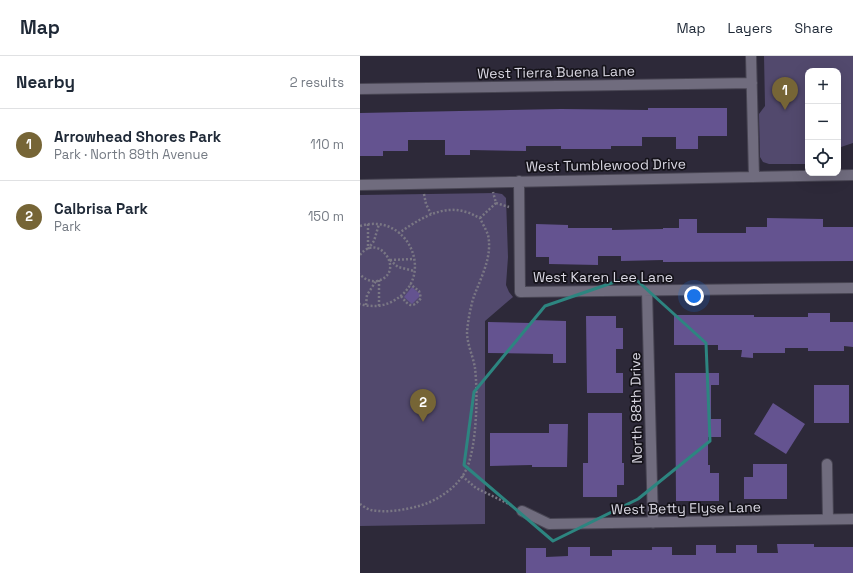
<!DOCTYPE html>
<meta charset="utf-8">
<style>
:root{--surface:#fff;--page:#f6f6f7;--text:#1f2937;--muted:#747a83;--line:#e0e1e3;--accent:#766536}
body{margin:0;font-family:"Space Grotesk",sans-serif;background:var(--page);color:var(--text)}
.controls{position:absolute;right:12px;top:12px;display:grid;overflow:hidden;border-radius:8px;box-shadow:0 4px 16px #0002}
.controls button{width:36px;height:36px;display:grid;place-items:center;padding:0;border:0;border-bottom:1px solid var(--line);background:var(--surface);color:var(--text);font:20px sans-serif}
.you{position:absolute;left:334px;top:240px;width:14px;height:14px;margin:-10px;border:3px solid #fff;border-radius:50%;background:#1a73e8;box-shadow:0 0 0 6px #1a73e833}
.badge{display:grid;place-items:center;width:26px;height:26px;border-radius:50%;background:var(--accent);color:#fff;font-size:13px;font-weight:700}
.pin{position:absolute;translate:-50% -33px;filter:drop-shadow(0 1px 2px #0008)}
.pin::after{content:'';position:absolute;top:21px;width:14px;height:12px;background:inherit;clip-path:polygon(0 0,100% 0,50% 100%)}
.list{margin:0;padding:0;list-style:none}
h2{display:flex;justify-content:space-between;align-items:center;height:52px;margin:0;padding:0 16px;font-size:17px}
h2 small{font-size:13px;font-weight:400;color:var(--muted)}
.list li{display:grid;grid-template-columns:26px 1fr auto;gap:12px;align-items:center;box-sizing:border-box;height:72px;padding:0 16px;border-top:1px solid var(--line)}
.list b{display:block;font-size:15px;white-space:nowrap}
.list p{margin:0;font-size:13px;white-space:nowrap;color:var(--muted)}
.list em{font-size:13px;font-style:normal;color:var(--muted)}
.icon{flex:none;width:22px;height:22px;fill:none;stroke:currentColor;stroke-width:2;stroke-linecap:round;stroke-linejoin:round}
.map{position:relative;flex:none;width:493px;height:517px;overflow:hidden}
header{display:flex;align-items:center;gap:24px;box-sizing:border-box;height:56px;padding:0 20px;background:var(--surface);border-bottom:1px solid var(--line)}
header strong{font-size:19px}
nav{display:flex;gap:22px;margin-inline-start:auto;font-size:14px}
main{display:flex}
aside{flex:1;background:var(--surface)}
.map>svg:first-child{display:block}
.green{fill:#52496d}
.building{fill:#645390}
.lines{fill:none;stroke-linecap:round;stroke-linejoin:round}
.street-casing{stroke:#484553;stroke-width:12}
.path{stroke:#7a7784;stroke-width:2.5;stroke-dasharray:2 2;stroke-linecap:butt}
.street{stroke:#706c7e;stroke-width:10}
.marked{fill:none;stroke:#2d8580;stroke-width:3;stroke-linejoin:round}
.labels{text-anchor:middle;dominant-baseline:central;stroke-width:3.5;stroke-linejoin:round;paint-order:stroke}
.street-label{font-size:14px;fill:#dad8e3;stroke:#15131a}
</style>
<header>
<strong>Map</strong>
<nav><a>Map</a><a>Layers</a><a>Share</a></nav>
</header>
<main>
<aside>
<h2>Nearby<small>2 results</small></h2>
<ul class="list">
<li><span class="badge">1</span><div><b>Arrowhead Shores Park</b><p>Park · North 89th Avenue</p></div><em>110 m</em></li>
<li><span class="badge">2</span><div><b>Calbrisa Park</b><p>Park</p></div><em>150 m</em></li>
</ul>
</aside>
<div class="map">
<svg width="493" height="517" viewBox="0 0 493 517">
<rect width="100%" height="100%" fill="#2d2939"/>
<path class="green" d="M404,0h89v87l-12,4v17h-3v-93h-30v93h-39l-6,-2 -3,-5 -1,-43 6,-8z
M136,137l6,1 4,4 2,59 -2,28 3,7 4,5 -28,24v203l-125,2v-331z"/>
<path class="building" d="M288,52h79v28h-29v13h-22v-12h-34v9h-31v3h-50v-3h-35v5l-56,-1v5h-25v-15h-37v11h-25v5h-23v-43l201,-4 87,1z
M407,162l56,1v8h30v34l-190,1v-2l-42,1v-5h-23v9l-49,-1v-7h-13v-33l32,1v3h44v2l51,-1v-1h16v-9h18v14h49v-6h21z
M52,231l9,8 -9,9 -8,-7z
M448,257h22v9h23v25l-9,-1v5h-36v-3h-23v5h-32v5l-12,-1 1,-7h-24v-5h-44v-30h80v2h54z
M226,260h30v12h7v21h-7v24h7v20h-36z
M171,264l35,1v42h-13v-9l-65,-1v-31l43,1z
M315,317h44v12h-8v34h10v18h-13v28h2v8h9v28h-43z
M454,329h35v38h-35z
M413,347l32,21 -19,30 -32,-20z
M228,357h34v50h2v22h-7v12h-34v-34h5z
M189,368h19l-1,43h-35v-2l-42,1v-33h59z
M393,408h34v35h-43v-22h9z
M417,488h37v3h39v26h-327v-25h20v9l22,-1v-9h22v9h22v-6h40v-3h20v8h24v-10h20v8h20v-8h21v8h21z"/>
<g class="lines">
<g class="street-casing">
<path id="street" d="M391,0l3,121
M0,33l392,-6
M159,125l1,111 333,-4
M0,129l493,-10
M287,235l6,232
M467,408l1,55
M162,455l27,13 304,-5"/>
</g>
<path class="path" d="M64,138l2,10 5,10
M136,147l13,4
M120,162l16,-15 -3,-11
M8,168v25
M0,170c49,-15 77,52 33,75 -10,6 -22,6 -33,3
M8,193l6,-8 5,-17
M0,199c19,-25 47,19 17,26 -7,1 -13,-2 -17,-7
M30,204l8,7 16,4
M30,204l24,-1
M41,240c7,9 11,14 20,2l-2,-7 -9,-7
M6,249l1,-10 9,-14
M19,250v-26
M102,420l14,12 37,18
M0,448c3,2 7,5 11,6 15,3 33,0 48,-4 18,-5 39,-19 47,-36 11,-23 12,-77 9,-102 -2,-12 -8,-24 -8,-36 1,-11 3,-22 6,-33 7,-20 20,-42 15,-64 -2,-6 -6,-12 -8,-17 -5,-2 -9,-5 -14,-6 -24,-8 -48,8 -67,21"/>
<use href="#street" class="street"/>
</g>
<path class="marked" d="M272,220l74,67 4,98 -72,58 -85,42 -89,-76 10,-73 71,-86z"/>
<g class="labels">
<g class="street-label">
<text transform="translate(196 16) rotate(-1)">West Tierra Buena Lane</text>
<text transform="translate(246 109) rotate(-1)">West Tumblewood Drive</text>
<text x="243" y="221">West Karen Lee Lane</text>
<text transform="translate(276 352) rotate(-91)">North 88th Drive</text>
<text transform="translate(326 452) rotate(-1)">West Betty Elyse Lane</text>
</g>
</g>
</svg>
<div class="controls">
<button>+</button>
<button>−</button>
<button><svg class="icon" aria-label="locate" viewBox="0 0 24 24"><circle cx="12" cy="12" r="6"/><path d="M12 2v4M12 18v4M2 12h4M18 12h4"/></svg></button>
</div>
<div class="you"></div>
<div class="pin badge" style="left:425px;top:54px">1</div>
<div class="pin badge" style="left:63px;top:366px">2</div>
</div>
</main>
